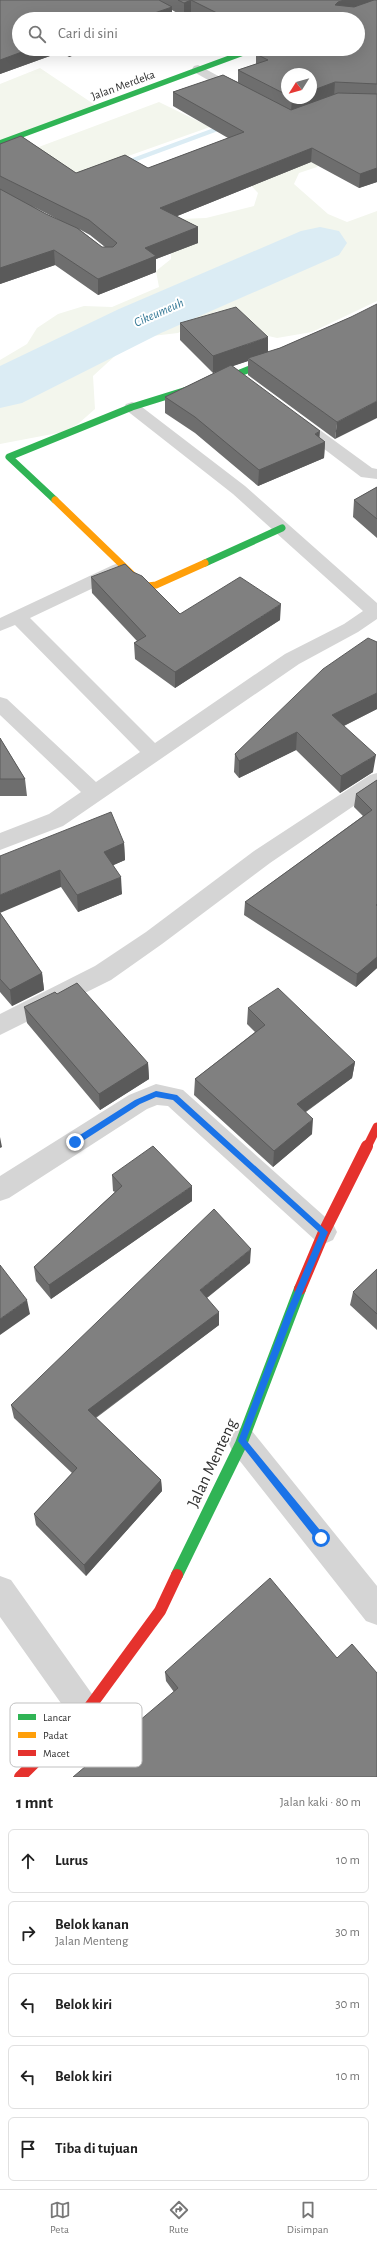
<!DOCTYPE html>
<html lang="id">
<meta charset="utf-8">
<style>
:root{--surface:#fff;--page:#f2f2f2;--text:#222;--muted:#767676;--line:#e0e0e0;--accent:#797979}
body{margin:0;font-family:"Alegreya Sans",sans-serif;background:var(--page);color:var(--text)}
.compass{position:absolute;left:281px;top:68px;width:36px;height:36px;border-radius:50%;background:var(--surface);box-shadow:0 4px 16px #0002;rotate:233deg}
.stop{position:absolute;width:12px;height:12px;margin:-9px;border:3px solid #1a73e8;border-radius:50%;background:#fff}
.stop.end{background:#1a73e8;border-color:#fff;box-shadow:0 1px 4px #0008}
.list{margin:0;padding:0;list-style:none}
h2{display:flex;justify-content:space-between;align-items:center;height:52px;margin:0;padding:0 16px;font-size:17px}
h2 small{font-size:13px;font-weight:400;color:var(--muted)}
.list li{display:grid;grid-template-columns:26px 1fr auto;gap:12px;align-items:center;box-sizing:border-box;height:64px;margin:0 8px 8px;padding:0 8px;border:1px solid var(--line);border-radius:6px}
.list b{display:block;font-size:15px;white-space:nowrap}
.list p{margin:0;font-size:13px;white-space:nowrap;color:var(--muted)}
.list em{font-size:13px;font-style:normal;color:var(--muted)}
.icon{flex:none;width:22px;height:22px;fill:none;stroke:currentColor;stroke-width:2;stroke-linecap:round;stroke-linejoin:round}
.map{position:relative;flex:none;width:377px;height:1777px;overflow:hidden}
.search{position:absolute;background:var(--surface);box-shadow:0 4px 16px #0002;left:12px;right:12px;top:12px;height:44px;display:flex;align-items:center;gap:10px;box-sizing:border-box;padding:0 14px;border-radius:22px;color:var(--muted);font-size:15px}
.sheet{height:412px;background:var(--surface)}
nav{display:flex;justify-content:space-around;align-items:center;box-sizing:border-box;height:56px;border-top:1px solid var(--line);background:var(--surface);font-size:11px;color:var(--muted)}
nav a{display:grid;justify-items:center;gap:2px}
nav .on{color:var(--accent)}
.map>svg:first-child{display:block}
.green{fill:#f3f6ed}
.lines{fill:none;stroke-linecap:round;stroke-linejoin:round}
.stream{fill:#dbecf4;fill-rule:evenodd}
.river{fill:#dbecf4;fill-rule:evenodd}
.street{fill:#d5d5d5;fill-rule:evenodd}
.fast-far2{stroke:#30b455;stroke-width:5.5}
.fast-far1{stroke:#30b455;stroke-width:7}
.fast{stroke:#30b455;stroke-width:12}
.slow{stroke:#ff9f0a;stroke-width:7}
.jam-far1{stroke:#e5322d;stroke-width:9}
.jam{stroke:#e5322d;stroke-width:12}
.wall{fill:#6e6e6e;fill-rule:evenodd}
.shaded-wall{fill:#5a5a5a}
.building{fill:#808080;stroke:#5a5a5a}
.route{fill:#1a73e8}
.labels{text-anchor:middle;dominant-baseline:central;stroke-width:4;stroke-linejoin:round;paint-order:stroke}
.far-street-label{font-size:12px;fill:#313131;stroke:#fff}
.far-water-label{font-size:13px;font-style:italic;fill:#3a7c99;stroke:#fff}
.near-street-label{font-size:17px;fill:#313131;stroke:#fff}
.key{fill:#fff;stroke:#c1c1c1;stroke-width:1}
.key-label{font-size:11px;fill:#313131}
</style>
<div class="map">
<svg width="377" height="1777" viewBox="0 0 377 1777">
<rect width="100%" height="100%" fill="#fff"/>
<path class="green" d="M40,68l58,39 -98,36v-59z
M159,102l51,25 -141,50 -41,-26z
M323,157l-6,10 -18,6 -5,11 34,30 19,8 30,-11v90l-65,31 -35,6 -17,-4 -20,-13 -23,-10 -39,22 -26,3 -24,8 -35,32 2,33 -17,15 -15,8 -63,12v-84l27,-16 10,-16 21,-14 26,-8 28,1 47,-20 -3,-16 15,-12v-52l9,12 26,-1 48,-12 4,-13 -12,-13z"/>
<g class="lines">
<path class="stream" d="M230,122l7,2 -119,44 -7,-2z"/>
<path class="river" d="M320,227l19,4 8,12 -8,12 -178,78 -139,70 -22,5v-42l119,-57 182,-78z"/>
<path class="street" d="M136,0h15l34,19h-15z
M198,65l46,25 2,3 -6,4 -4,-1 -42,-24 -2,-3 2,-3z
M132,402l6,2 107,82 132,117v16l-19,13 -59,32 -236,162 -63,24v-17l49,-19 32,-22 -81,-77v-18l7,2 89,83 44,-30 -125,-127 -15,6v-13l113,-53 6,-2 6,2 3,4 -3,4 -95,45 125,125 130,-89 59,-30 19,-13 -130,-117 -107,-84 -2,-3 2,-3z
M296,415l6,2 70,51 5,1v10l-16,-2 -71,-54 -2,-3 2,-3z
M377,773v17l-107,73 -108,81 -51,36 -111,55v-21l95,-48 51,-34 108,-81 116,-76z
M156,1084l27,6 150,134 4,8 -4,8 -9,4 -9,-4 -147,-134 -11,-1 -10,4 -138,89 -9,3v-25l129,-81z
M242,1427l10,4 125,155v39l-11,-4 -134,-170 -4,-10 4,-10z
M0,1576l11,4 86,121 5,11 -5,11 -11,5 -11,-5 -75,-106z"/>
<path class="fast-far2" d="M0,143l254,-94"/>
<path class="fast-far1" d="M55,500l-46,-43 123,-50 103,-32 40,-16
M205,563l77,-35"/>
<path class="fast" d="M177,1575l64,-131 59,-155"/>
<path class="slow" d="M55,500l86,83 7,3 8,-1 49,-22"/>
<path class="jam-far1" d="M367,1147l10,-20"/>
<path class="jam" d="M300,1289l24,-57 43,-86
M20,1777l66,-65 74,-101 17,-36"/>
</g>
<path class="wall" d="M0,0h377v182l-18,6 -48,-26 -134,54 21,11v16l-42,16v13l-58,23 -43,-30 -55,19v-140l21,-8 55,37 49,-18 23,13 80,-30 -55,-32v-14l50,-17 15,7v-12l18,-6v-10l10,-3 -4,-2h96v-30h-157l-10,-5 -7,3 -12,-7v9h-153v30h72l-22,8 -8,-5 -61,22zM287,74h24v24h-24zM32,206l35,18 -21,-10zM79,229l11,6 15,12h-3z
M351,317l-16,122 -87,-64v-14l-16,5 93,76 -1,16 -66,28 -63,-53 -30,-20v-16l55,-27 -7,3 -33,-33v-17l88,29 12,-4z
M377,487v51l-24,-21 1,-17z
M133,572l47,42 100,6 -105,68 -40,-29 -1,-16 3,-2 -45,-48 -1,-16z
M377,642v67l-33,17 29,46 -33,21 -44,-43 -57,28 -5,-6 1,-18z
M0,738l25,41 2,17h-27z
M377,780v188l-21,19 -112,-72 1,-13 118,-86 -9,-9 2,-13z
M124,843l1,17 -12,5 9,29 -44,18 -17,-25 -61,-31z
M0,913l42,60 2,17 -32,16 -12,-14z
M57,994l91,69 1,16 -49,31 -73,-87 -3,-16z
M248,1008l107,54 -3,16 -46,34 6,22 -39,33 -79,-72 1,-16 60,-47 -8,-8z
M112,1175l80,26 -141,98 -15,-18 -2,-14 81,-75 -2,-1z
M250,1263l-43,35 12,27 -123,93 65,62 1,11 -76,85 -50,-51 -2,-11 38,-41 -58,-55 -3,-13z
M377,1269v61l-27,-25 3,-13z
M337,1658l-163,34 -8,-11 -1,-9z"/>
<path class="shaded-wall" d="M191,0v14l-7,3v-14z
M344,0h33l-39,16 -3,-11 3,-3z
M172,7v12h-35z
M30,49h31v3l-61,22v-14z
M69,49h22l-22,8z
M335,82l-1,15 -43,15 1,-14h19v-7z
M312,148l-1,14 -151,61v-15z
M377,168v14l-18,6 1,-14z
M198,227v16l-42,16v13l-58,23v-16l47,-31z
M54,250l1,15 -55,19v-16z
M268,337v17l-20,4v3l-35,12v-17z
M377,401v17l-42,21 2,-17z
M320,431l-1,13 6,-2 -1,16 -66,28 1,-16 56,-36z
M281,604l-1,16 -105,68v-16z
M377,693v16l-46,23 1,-17z
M297,732l-1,18 -57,28v-17z
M376,755l-3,17 -33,21 1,-17z
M124,843l1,17 -20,9 -1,-17z
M60,870l1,17 -61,26v-18z
M121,877l1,17 -44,18 -1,-17z
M377,957v11l-21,19 1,-13z
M42,973l2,17 -32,16 -2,-16z
M355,1062l-3,16 -57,41 2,-15z
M148,1063l1,16 -49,31 -1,-16z
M313,1119l-1,15 -39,33 1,-16z
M0,1137l2,10 -2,1z
M192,1186v15l-141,98 -2,-14z
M251,1249l-1,14 -50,40v-13z
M27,1300l3,14 -30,21v-16z
M219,1312v13l-130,97 -1,-12z
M161,1480l1,11 -76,85 -2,-11z"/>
<path class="building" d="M0,0h159l13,7 -35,12h-118v30h11l-30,11z
M178,0h166l-6,2 -3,3 19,2 20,-7h3v84l-42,-2 -24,9v-17h-24v21l-49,-25 30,-10 -12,-6 16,-5h86v-30h-129l-38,-19 -7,3z
M223,75l68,35 47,-17 39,1v74l-17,6 -48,-26 -152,60 38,19 -53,21 11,8 -58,23 -44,-29 -54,18v-79l46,25 31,14 25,19h11l4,-4 -28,-23 -89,-44v-32l21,-8 55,37 49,-18 23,13 96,-36 -71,-40z
M377,304v97l-40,21 -89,-64 32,-10 71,-31z
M236,307l32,30 -55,19 -33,-33z
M231,365l89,66 -5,3 10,8 -66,28 -64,-53 -30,-20z
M377,487v32l-23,-19z
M125,564l8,8 9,4 38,38 60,-37 41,27 -106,68 -41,-29 12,-7 -55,-59z
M368,638l9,4v51l-45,22 44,40 -35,21 -44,-44 -58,29 -4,-7 88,-85z
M0,738l25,41h-25z
M377,780v124l-1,1 1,1v51l-20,17 -112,-72 127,-92 -16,-16z
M111,812l13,31 -20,9 17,25 -44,18 -17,-25 -60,25v-39z
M0,913l42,60 -32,17 -10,-11z
M77,983l71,80 -49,31 -75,-87 31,-15 2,2z
M278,988l77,74 -58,42 16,15 -39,32 -79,-72 70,-54 -17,-17z
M153,1146l39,40 -143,99 -15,-18 88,-81 -10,-11z
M214,1209l37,40 -51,41 19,22 -131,98 73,70 -77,85 -50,-51 43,-46 -66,-63z
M0,1265l27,35 -27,19z
M377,1269v45l-24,-22z
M270,1578l67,80 15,-14 25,29v104h-304l105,-89 -13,-16z"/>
<path class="route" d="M156,1091l21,4 151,137 -34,81 -48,127 78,95 1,3 -4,5 -3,-1 -80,-101 48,-128 34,-80 -147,-133 -17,-3 -16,7 -62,40h-6v-4l63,-40z"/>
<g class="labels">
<g class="far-street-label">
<text transform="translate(123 85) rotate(-20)">Jalan Merdeka</text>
</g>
<g class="far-water-label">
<text transform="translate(159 313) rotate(-24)">Cikeumeuh</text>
</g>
<g class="near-street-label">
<text transform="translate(212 1463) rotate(-65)">Jalan Menteng</text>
</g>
</g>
<rect x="10" y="1703" width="132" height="64" rx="6" class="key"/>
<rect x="18" y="1714" width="18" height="6" fill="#30b455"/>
<rect x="18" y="1732" width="18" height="6" fill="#ff9f0a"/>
<rect x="18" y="1750" width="18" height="6" fill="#e5322d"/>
<g class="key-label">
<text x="43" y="1721">Lancar</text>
<text x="43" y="1739">Padat</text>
<text x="43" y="1757">Macet</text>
</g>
</svg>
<svg class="compass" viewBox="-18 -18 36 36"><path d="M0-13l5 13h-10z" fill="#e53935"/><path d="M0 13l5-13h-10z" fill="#767676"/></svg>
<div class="stop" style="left:321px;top:1538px"></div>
<div class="stop end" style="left:75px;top:1142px"></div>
<div class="search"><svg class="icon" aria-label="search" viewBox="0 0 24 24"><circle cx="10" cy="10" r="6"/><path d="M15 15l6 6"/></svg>Cari di sini</div>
</div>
<section class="sheet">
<h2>1 mnt<small>Jalan kaki · 80 m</small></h2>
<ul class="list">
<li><svg class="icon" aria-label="ahead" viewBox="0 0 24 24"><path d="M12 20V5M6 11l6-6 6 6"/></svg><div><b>Lurus</b></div><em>10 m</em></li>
<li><svg class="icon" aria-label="right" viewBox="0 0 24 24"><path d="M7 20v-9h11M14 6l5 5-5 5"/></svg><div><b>Belok kanan</b><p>Jalan Menteng</p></div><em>30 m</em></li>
<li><svg class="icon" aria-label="left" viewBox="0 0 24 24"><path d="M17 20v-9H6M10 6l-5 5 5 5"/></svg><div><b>Belok kiri</b></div><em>30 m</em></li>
<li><svg class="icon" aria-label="left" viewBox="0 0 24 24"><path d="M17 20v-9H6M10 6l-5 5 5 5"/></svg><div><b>Belok kiri</b></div><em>10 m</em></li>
<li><svg class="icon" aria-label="arrive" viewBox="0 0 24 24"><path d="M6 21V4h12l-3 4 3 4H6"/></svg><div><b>Tiba di tujuan</b></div></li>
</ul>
</section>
<nav>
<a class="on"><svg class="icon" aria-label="map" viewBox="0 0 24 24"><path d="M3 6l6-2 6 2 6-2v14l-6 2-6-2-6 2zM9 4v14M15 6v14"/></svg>Peta</a>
<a><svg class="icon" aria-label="directions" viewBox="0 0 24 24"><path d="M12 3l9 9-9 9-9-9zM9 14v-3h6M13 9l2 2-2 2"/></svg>Rute</a>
<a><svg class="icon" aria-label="saved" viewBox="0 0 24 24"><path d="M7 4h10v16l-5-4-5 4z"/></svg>Disimpan</a>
</nav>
